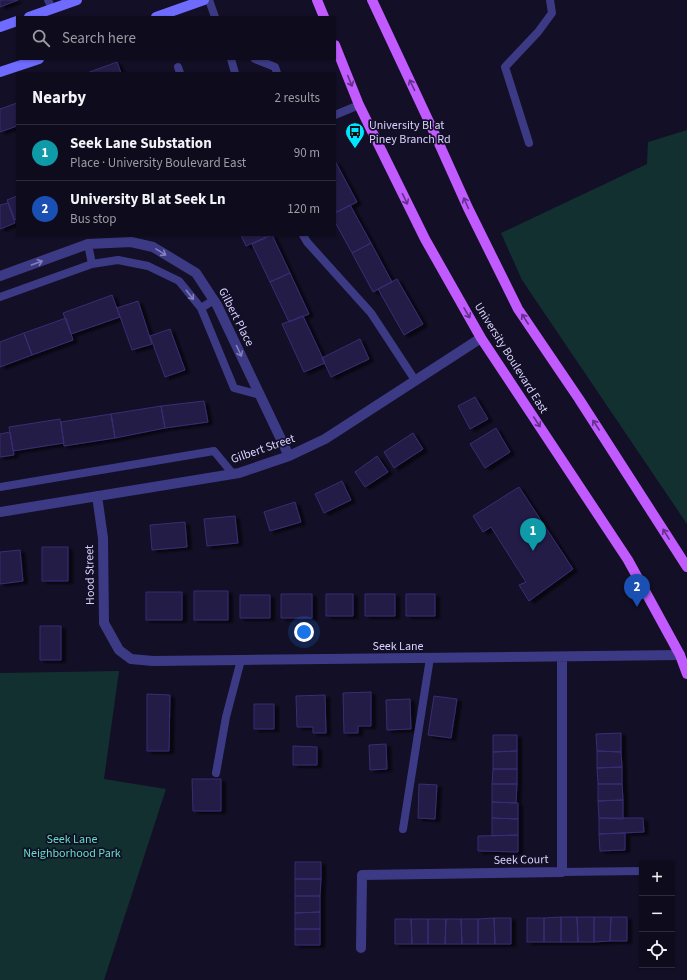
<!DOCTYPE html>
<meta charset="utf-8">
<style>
:root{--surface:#0e0b1c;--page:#171425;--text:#f1f3f6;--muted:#9b9ba3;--line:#2e2b3b;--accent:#00e5ff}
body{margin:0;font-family:"Source Sans 3",sans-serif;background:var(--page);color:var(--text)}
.controls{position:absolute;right:12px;bottom:12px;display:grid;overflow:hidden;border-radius:0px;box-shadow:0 1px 3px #0004}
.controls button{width:36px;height:36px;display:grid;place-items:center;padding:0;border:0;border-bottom:1px solid var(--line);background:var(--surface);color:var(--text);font:20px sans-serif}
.you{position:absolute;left:304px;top:632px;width:14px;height:14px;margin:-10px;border:3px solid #fff;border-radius:50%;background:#1a73e8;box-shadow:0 0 0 6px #1a73e833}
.badge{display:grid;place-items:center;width:26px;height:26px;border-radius:50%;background:var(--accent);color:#fff;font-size:13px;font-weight:700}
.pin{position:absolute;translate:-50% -33px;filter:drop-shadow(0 1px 2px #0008)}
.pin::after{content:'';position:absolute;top:21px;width:14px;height:12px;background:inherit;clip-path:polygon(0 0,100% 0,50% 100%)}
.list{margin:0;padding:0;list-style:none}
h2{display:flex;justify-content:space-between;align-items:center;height:52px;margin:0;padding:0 16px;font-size:17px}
h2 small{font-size:13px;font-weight:400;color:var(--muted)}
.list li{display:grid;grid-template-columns:26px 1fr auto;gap:12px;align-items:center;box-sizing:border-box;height:56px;padding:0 16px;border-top:1px solid var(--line)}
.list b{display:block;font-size:15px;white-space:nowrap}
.list p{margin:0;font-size:13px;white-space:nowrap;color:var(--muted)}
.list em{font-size:13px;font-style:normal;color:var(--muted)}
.icon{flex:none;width:22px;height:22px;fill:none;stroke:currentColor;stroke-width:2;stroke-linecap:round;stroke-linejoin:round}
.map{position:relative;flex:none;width:687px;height:980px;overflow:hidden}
.search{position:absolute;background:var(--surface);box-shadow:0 1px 3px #0004;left:16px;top:16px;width:320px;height:44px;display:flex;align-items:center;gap:10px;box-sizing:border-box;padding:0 14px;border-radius:0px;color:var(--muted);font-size:15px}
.panel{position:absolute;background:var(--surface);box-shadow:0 1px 3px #0004;left:16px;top:72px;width:320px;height:164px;border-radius:0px}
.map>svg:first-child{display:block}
.green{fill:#12302f}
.building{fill:#241b47;stroke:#3b2d73;filter:url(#shadow)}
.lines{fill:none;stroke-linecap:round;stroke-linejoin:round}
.lane{stroke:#3d3a85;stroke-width:8}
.street{stroke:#3d3a85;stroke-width:10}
.secondary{stroke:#6f6bff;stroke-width:10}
.primary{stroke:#c25bff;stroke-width:10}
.oneway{stroke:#623188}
.oneway2{stroke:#837fbc}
.labels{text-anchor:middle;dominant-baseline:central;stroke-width:3.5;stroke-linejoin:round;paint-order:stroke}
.poi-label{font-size:12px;fill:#d9d4ff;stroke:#130f26;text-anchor:start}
.street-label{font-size:12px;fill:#d9d4ff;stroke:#130f26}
.park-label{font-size:12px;fill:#5fe0c0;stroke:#130f26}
</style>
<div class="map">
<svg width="687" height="980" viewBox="0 0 687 980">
<defs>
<filter id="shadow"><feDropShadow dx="4.5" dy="2.5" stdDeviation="1" flood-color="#0009"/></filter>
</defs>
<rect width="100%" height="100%" fill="#130f26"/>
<path class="green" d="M687,130v394l-165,-244 -21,-47 146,-69 1,-22z
M119,671l-15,108 62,10 -62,191h-104v-307z"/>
<path class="building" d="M0,0h18l-18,7z
M117,62l4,11h-34z
M17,103v23l-17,6v-23z
M335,161l22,41 -20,10 -2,-4z
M17,196v23l-2,1 -8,-20z
M8,203l7,20 -15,6v-24z
M350,205l21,38 -19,10 -17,-31v-9z
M241,235h24l1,2 -20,9z
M272,235l18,38 -20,9 -18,-38z
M371,243l21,39 -19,10 -21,-39z
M290,273l19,41 -20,8 -19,-40z
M397,279l26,45 -19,11 -26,-46z
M112,295l8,22 -49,17 -8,-21z
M138,301l14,43 -20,6 -15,-42z
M303,316l22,47 -21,9 -22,-48z
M66,318l7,22 -41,15 -8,-22z
M170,329l15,41 -20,7 -15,-41z
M24,333l8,22 -32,12v-25z
M360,339l9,20 -38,18 -9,-19z
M475,397l13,22 -18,10 -12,-23z
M204,401l4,21 -43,6 -4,-22z
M161,406l4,22 -50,10 -4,-24z
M111,414l4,24 -51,8 -3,-24z
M60,419l4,24 -51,8 -4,-24z
M496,428l14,24 -25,16 -15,-24z
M10,432l4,23 -14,2v-23z
M413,433l10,16 -29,19 -10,-16z
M377,456l11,16 -23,15 -10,-15z
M342,481l9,19 -27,13 -9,-19z
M519,487l54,82 -44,32 -10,-16 7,-3 -35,-55 -8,5 -10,-16z
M295,502l6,20 -31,9 -6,-19z
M235,516l3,27 -31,3 -3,-27z
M185,522l2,25 -35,3 -2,-25z
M42,547h26v34h-26z
M20,550l3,31 -23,3v-32z
M194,591h34v29h-34z
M146,592h36v28h-36z
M281,594h31v24h-31z
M326,594h27v22h-27z
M365,594h30v22h-30z
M406,594h29v22h-29z
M240,595h30v23h-30z
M40,626h21v34h-21z
M371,692v34h-13v7h-14l-1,-40z
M147,694l23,1 -1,56h-22z
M325,695l1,38h-13v-6h-16l-1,-31z
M434,696l23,3 -6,39 -23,-3z
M410,699l1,30 -24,1 -1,-30z
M254,704h20v25h-20z
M621,733v19l-24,-1 -1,-17z
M493,735h24v16l-24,1z
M386,744l1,25 -17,1 -1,-25z
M293,746l24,1v18h-24z
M517,751v18h-24v-17z
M597,751l24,1 1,15 -25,1z
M622,767v17h-24l-1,-16z
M493,769h24v15h-25z
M192,779h29v32h-28z
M419,784l18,1 -2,34 -17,-1z
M492,784h25l-1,19 -24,-1z
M598,784h24l1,16 -25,1z
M623,800v19l-24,-1 -1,-17z
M492,802l26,1v16l-26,-1z
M492,818l26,1v16l-26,1z
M599,818h44l1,14 -45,2z
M625,833v17l-25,1 -1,-17z
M518,835v17l-40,-1v-15z
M295,862h26v17h-26z
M295,879h26l-1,17h-25z
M295,896h25v16l-25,1z
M320,912v17h-25v-16z
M561,917h16l1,25h-17z
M561,917v25h-17v-24z
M577,917h17v25h-16z
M594,917h17l-1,24 -16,1z
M611,917h16v24h-17z
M494,918h17v26h-16z
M494,918l1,26h-17v-25z
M527,918h17v24h-17z
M395,919h16l1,25h-17z
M411,919h17v25h-16z
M428,919h18l-1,25h-17z
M446,919h15l1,25h-17z
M461,919h17v25h-16z
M295,929h25v16h-25z"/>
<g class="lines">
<path class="lane" d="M48,0l4,9
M209,0l6,17
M231,59l4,14
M255,59l20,8 2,6
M178,67l2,6
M335,115l24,-10
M529,143l-24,-76 33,-35 14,-19 -2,-13
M303,235l4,7 64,71 44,67
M88,244l4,20
M0,297l92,-33 26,-4 30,6 31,15 22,27 33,80 26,7
M201,308l13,-8
M0,487l214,-36 19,23
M216,773l10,-56 15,-57
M403,829l27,-171
M562,872l80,-1"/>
<path class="street" d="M0,276l88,-32 43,-2 22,5 43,26 21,32 72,151
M97,496l6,42 1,85 15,27 12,9 22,2 88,-1 439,-5
M0,512l239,-39 50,-17 36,-17 156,-101
M361,948l1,-73 200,-3v-215"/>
<path class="secondary" d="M29,17l48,-17
M156,17l48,-17
M0,27l17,-6
M0,72l39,-13"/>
<path class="primary" d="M317,0l7,17
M372,0l60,128 36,80 50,101 61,90 108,168
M335,45l24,60 66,134 56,99 147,222 52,95 7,19"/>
</g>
<defs><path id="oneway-shaft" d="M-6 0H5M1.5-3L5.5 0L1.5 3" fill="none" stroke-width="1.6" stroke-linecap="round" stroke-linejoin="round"/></defs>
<g class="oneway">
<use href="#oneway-shaft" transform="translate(350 81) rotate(68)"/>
<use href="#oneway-shaft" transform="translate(412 85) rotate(-116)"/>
<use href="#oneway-shaft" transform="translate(405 199) rotate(64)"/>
<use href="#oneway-shaft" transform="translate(466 203) rotate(-114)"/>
<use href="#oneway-shaft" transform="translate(467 313) rotate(60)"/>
<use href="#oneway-shaft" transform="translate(525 319) rotate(-123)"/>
<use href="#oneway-shaft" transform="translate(537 422) rotate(57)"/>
<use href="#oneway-shaft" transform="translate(596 425) rotate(-123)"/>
<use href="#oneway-shaft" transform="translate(666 534) rotate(-122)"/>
</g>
<g class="oneway2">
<use href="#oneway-shaft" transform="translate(161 252) rotate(32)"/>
<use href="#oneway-shaft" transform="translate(37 263) rotate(-20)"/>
<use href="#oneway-shaft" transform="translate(190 295) rotate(52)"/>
<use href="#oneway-shaft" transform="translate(239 351) rotate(65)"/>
</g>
<defs>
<g id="bus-pin" transform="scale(1)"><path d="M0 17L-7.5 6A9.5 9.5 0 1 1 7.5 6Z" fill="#00e5ff" stroke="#130f26"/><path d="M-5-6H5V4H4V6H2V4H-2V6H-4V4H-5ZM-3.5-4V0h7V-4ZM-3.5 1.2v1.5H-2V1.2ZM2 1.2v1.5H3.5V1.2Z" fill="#111"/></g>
</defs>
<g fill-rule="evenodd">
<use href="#bus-pin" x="355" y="132"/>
</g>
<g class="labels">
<g class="poi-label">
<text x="369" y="125">University Bl at<tspan x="369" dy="14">Piney Branch Rd</tspan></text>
</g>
<g class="street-label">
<text transform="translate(236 317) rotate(63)">Gilbert Place</text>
<text transform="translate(511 358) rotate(58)">University Boulevard East</text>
<text transform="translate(263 449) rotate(-19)">Gilbert Street</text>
<text transform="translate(90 575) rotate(-91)">Hood Street</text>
<text x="398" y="646">Seek Lane</text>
<text transform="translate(521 860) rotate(-1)">Seek Court</text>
</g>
<g class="park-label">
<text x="72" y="839">Seek Lane<tspan x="72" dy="14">Neighborhood Park</tspan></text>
</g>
</g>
</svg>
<div class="controls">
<button>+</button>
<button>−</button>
<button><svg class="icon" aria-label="locate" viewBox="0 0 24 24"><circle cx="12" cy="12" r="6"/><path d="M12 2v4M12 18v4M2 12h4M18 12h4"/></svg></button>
</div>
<div class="you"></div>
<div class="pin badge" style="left:533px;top:551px;background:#0f9aa8">1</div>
<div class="pin badge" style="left:637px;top:607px;background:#1a4fb4">2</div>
<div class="search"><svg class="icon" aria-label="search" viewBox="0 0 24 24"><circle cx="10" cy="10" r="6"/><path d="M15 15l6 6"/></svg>Search here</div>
<section class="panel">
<h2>Nearby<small>2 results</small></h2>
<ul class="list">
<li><span class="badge" style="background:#0f9aa8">1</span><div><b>Seek Lane Substation</b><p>Place · University Boulevard East</p></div><em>90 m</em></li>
<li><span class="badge" style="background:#1a4fb4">2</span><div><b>University Bl at Seek Ln</b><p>Bus stop</p></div><em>120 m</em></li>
</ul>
</section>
</div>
